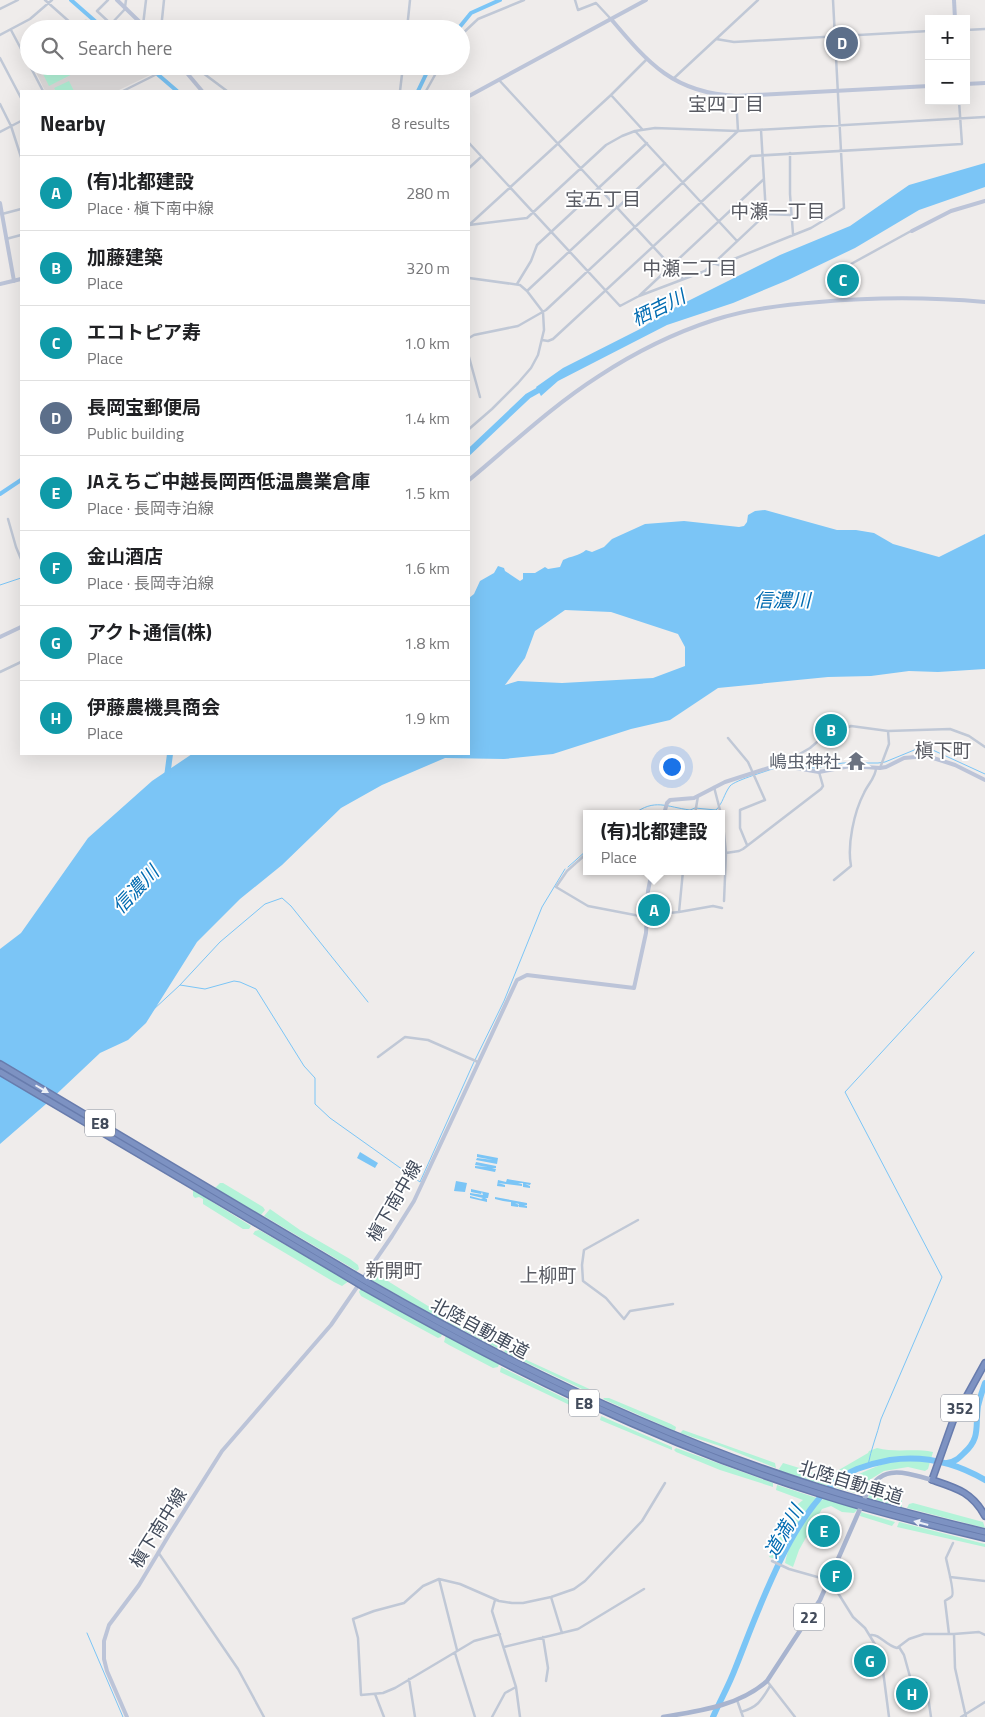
<!DOCTYPE html>
<meta charset="utf-8">
<style>
:root{--surface:#fff;--page:#f6f6f6;--text:#202124;--muted:#757577;--line:#e0e0e0;--accent:#b45309}
body{margin:0;font-family:"Titillium Web","Noto Sans JP",sans-serif;background:var(--page);color:var(--text)}
.controls{position:absolute;right:15px;top:15px;display:grid;overflow:hidden;border-radius:0px;box-shadow:0 5px 20px #0002}
.controls button{width:45px;height:45px;display:grid;place-items:center;padding:0;border:0;border-bottom:1px solid var(--line);background:var(--surface);color:var(--text);font:25px sans-serif}
.you{position:absolute;left:671px;top:766px;width:18px;height:18px;margin:-12px;border:4px solid #fff;border-radius:50%;background:#1a73e8;box-shadow:0 0 0 8px #1a73e833}
.badge{display:grid;place-items:center;width:32px;height:32px;border-radius:50%;background:var(--accent);color:#fff;font-size:16px;font-weight:700}
.pin{position:absolute;translate:-50% -50%;border:2px solid #fff;box-shadow:0 1px 5px #0006}
.popup{position:absolute;left:583px;top:810px;width:142px;height:65px;box-sizing:border-box;display:grid;place-content:center;border-radius:0px;background:var(--surface);filter:drop-shadow(0 1px 4px #0005);font-size:16px;white-space:nowrap;color:var(--muted)}
.popup b{font-size:19px;color:var(--text)}
.popup::after{content:'';position:absolute;left:50%;top:100%;margin-left:-10px;border:10px solid transparent;border-top-color:var(--surface)}
.list{margin:0;padding:0;list-style:none}
h2{display:flex;justify-content:space-between;align-items:center;height:65px;margin:0;padding:0 20px;font-size:21px}
h2 small{font-size:16px;font-weight:400;color:var(--muted)}
.list li{display:grid;grid-template-columns:32px 1fr auto;gap:15px;align-items:center;box-sizing:border-box;height:75px;padding:0 20px;border-top:1px solid var(--line)}
.list b{display:block;font-size:19px;white-space:nowrap}
.list p{margin:0;font-size:16px;white-space:nowrap;color:var(--muted)}
.list em{font-size:16px;font-style:normal;color:var(--muted)}
.icon{flex:none;width:28px;height:28px;fill:none;stroke:currentColor;stroke-width:2;stroke-linecap:round;stroke-linejoin:round}
.map{position:relative;flex:none;width:985px;height:1717px;overflow:hidden}
.search{position:absolute;background:var(--surface);box-shadow:0 5px 20px #0002;left:20px;top:20px;width:450px;height:55px;display:flex;align-items:center;gap:12px;box-sizing:border-box;padding:0 18px;border-radius:28px;color:var(--muted);font-size:19px}
.panel{position:absolute;background:var(--surface);box-shadow:0 5px 20px #0002;left:20px;top:90px;width:450px;height:665px;border-radius:0px}
.map>svg:first-child{display:block}
.education{fill:#e0dddd}
.green{fill:#b3f3d8}
.water{fill:#7bc5f6;fill-rule:evenodd}
.lines{fill:none;stroke-linecap:round;stroke-linejoin:round}
.stream{stroke:#7bc5f6;stroke-width:1}
.canal{stroke:#7bc5f6;stroke-width:4}
.river{stroke:#7bc5f6;stroke-width:6}
.highway-casing{stroke:#687cad;stroke-width:8}
.street{stroke:#c0c8d6;stroke-width:2.5}
.secondary{stroke:#bcc4d8;stroke-width:4}
.primary{stroke:#a8b4cf;stroke-width:4.5}
.highway{stroke:#7d92c2;stroke-width:5}
.highway-bridge-casing{stroke:#687cad;stroke-width:8;stroke-linecap:butt}
.highway-bridge{stroke:#7d92c2;stroke-width:5}
.oneway{fill:#eceff6}
.labels{text-anchor:middle;dominant-baseline:central;stroke-width:4;stroke-linejoin:round;paint-order:stroke}
.shield{fill:#fff;stroke:#7b818c;stroke-width:1}
.shield-label{font-size:16px;font-weight:bold;fill:#424b5b}
.worship-label{font-size:18px;fill:#5b616d;stroke:#fff;text-anchor:end}
.street-label{font-size:18px;fill:#424b5b;stroke:#fff}
.neighbourhood-label{font-size:19px;fill:#585a62;stroke:#fff}
.water-label{font-size:19px;font-style:italic;fill:#006bb1;stroke:#fff}
</style>
<div class="map">
<svg width="985" height="1717" viewBox="0 0 985 1717">
<rect width="100%" height="100%" fill="#efeceb"/>
<path class="education" d="M86,19l12,10h-31z
M33,66h108l9,9 -33,16h-72z"/>
<path class="green" d="M39,66h49l-39,20z
M69,81l5,10h-18l-2,-3z
M220,1183h3l40,24 2,3 -4,5 -46,-27z
M193,1190l58,36 -2,3h-6l-40,-25v-5l-4,-2 -4,1 -2,-2z
M270,1209l30,21 50,29 8,6 1,4 -2,2 -93,-55z
M259,1230l90,51 -7,5 -8,-4 -81,-48 2,-3z
M372,1274l6,1 63,39 2,2v5l-75,-43z
M361,1288l81,46 -1,3 -3,1 -77,-42 -2,-4z
M449,1318l52,27v5l-54,-28z
M446,1335l53,29 -1,3 -5,1 -44,-23 -5,-3z
M505,1350l91,42 3,3v2l-95,-45z
M501,1367l96,47 -2,3 -95,-45z
M604,1398h5l62,26 5,3 -1,4 -72,-32z
M601,1416l71,31v3l-72,-30z
M683,1430l92,33 1,5 -53,-21 -43,-14z
M676,1448l97,35v4l-53,-17 -44,-18 -2,-2z
M877,1448c19,5 37,0 56,4l-2,7c-37,-5 -75,3 -103,27l-48,-15 -1,-2 4,-6 33,10 9,5 43,-25 1,-2z
M902,1459l28,3 -2,7 -3,2 -17,-4 -24,4 -18,11 1,5 -4,8 -29,-8c22,-12 43,-23 68,-28z
M777,1485l40,13 -17,22 -21,40 -10,-3 24,-49 10,-8 -27,-10z
M872,1492l30,8v7l-34,-9 2,-5z
M826,1497l33,11 -5,5 -12,-1 -11,-6 -9,3 -23,41 -6,17 -8,-4c5,-25 20,-51 41,-66z
M913,1503l70,19 2,6 -78,-20 2,-4z
M861,1512l3,1 31,9 -3,4 -32,-10z
M899,1522l86,22v3l-88,-20z"/>
<path class="water" d="M985,163v24l-66,23 -64,38 -67,32 -55,23 -66,22 -109,56 -17,15 -5,-9 27,-19 79,-40 20,-14 118,-59 70,-29 59,-41z
M765,510l72,20h19l18,3 19,11 46,13 46,-23v135l-47,3 -29,-1 -38,5 -43,1 -110,11 -48,32 -39,9 -78,25 -49,5 -59,-1 -63,27 -41,23 -59,57 -42,34 -43,43 -51,81 -18,17 -28,13 -54,51 -46,40v-195l21,-16 67,-95 64,-57 40,-27h277v-156l5,-4 6,-13 14,-8 4,-7 6,2 1,3 15,10 3,-2v-6h12l10,-6 3,2 12,-2 3,-7c8,-4 16,-4 23,-10l6,2 12,-5 8,-8 33,-15 39,-3 55,6 5,-1 3,-4 1,-7 7,-4zM565,610l46,2 67,22 7,13v19l-32,12 -91,5 -44,-2 -13,4 20,-27 10,-27z
M360,1152l18,11 -3,5 -18,-10z
M477,1154l21,4 -1,6 -21,-4 1,-2 16,2 -16,-3z
M476,1162l20,4v2h-4l4,1 -1,3 -20,-4v-2l13,1 -13,-2z
M507,1179l24,4 -1,2 -5,-1 5,2v2l-7,-1v-4h-5l4,1v2l-24,-3 7,2v2l-8,-1 1,-6 8,2z
M456,1181l11,2 -2,9 -11,-1z
M471,1189l18,4 -1,5h-3l2,1v3l-17,-4v-2l11,3 2,-1 -13,-3v-2l13,2 -1,-3 -1,2 -10,-2z
M495,1197l32,6v2h-3l3,1v2l-8,-1v-3l-4,-1 4,2 -1,2 -7,-1v-4l-8,-1v-2v2l-8,-2z"/>
<g class="lines">
<path class="stream" d="M0,585l21,-7
M789,764l25,4 29,-5h35l7,-1 39,-16 61,28
M634,814c20,-16 33,-7 56,-4l5,-2 21,2c7,-7 8,-16 14,-24 5,-6 41,-16 51,-20
M568,867l18,-16
M180,985l40,-43 45,-38 17,-6 9,8 77,96
M153,1010l27,-25 25,4 29,-8 6,1 16,7 48,77 11,12v26l15,14 90,64 53,-118 31,-63 38,-94 23,-38
M868,1465c3,-16 9,-30 13,-46l61,-142 -97,-185 129,-140
M87,1633l36,84"/>
<path class="canal" d="M71,0l33,29
M458,29l13,-16 29,-13
M148,66l29,25
M418,91l12,-25
M0,494l21,-14"/>
<path class="river" d="M469,452l59,-56 16,-9
M167,777l3,-23
M947,1463c8,-1 12,-5 17,-10 17,-15 11,-27 14,-47 2,-8 4,-15 7,-23
M713,1717c7,-16 16,-32 22,-48 23,-57 62,-176 122,-200 11,-4 22,-7 33,-9 34,-5 66,3 95,20"/>
<g class="highway-casing">
<path id="highway" d="M0,1064l353,210
M0,1072l349,206
M367,1282c144,83 294,156 454,206 54,17 109,31 164,44
M364,1287c144,82 294,156 453,206 55,18 112,32 168,45
M985,1363l-32,58 -21,59c24,8 40,12 53,36"/>
</g>
<path class="street" d="M45,0l27,24 -9,5
M108,0l-11,11 14,13 15,-16
M575,0l3,10 18,-7 14,15
M125,7l1,-7
M0,9l18,-9
M143,25l3,-25
M161,29l3,-29
M407,29l3,-29
M11,30l18,34
M966,30l19,-1
M0,35l30,-16 22,-19
M461,35l17,-16 46,-19
M716,39l18,3 195,-11
M22,50l7,-4
M0,58l21,40
M30,66l13,25
M187,73l6,-4 6,1 28,21
M673,79l85,-79
M499,80l184,199
M123,91l50,-25
M400,91l3,-25
M426,91l14,-25
M611,95l31,34
M0,104l11,22 10,31
M761,130l5,84 25,1
M635,131l102,110
M0,132l21,-11
M469,143l151,163 19,-10 125,-117
M790,153v41l3,40
M469,168l12,-11
M617,208l48,-45
M2,214l19,-5
M469,225l58,-7 79,-73 16,-9 13,-5 20,-3 83,3 247,-14
M469,225l142,-130 36,-36
M6,239l15,-4
M714,263l52,-49
M851,264l60,-33
M469,278l51,7 7,6 16,21 1,18 -6,25 -7,13 -13,15 -26,26 -23,20
M517,284l14,-23 6,-16 110,-102
M527,291l90,-84
M639,296l66,-25 8,-8 6,2 92,-37 33,-20 -11,-208
M469,338l5,-3 44,-9 28,-16 192,-179 -2,-35
M542,340l6,1 5,-2 198,-183 211,-12 -3,-43
M469,357l11,40
M8,519l8,28 5,12
M0,672l21,-10
M728,738l20,24 17,38 -25,10v18l7,17
M784,763l26,-15 13,-11 28,-11 37,5 62,-2 19,7 16,11
M880,768l9,-24 -1,-13
M714,787l7,27
M695,814l3,-18
M722,815l4,38 -2,48
M726,853l13,-2 4,-2 78,-60 2,-3 -4,-14
M586,854l-19,17 -11,16 32,19 52,10 39,-4 34,-6 9,2
M834,880l17,-14c-4,-21 3,-54 13,-73 4,-9 12,-16 12,-25
M679,912l4,-41
M378,1057l27,-20 23,3 50,22
M638,1220l-54,30 -2,15 1,16 23,17 18,21 6,-8 43,-7
M158,1552l80,117 26,48
M772,1561l17,8 39,11 5,5 20,32 12,11 11,18 6,17 7,54
M950,1577l35,4
M439,1579l18,71
M551,1597l11,36
M495,1600l-3,11 24,76 4,30
M500,1634l-26,7 -79,47 -12,5 -22,2 -3,-57 -5,-19 21,-8 30,-8 19,-17 16,-7 21,5 39,17 13,2h11l28,-6 23,-8 11,-8 57,-60 23,-38
M949,1634l-4,-33c1,-1 7,-4 7,-5 3,-3 -5,-32 -6,-38l7,-15
M954,1634l1,34 11,49
M871,1635c9,-1 14,10 26,13l12,-9 15,-5h30l25,-2 6,3
M543,1637l5,31 -2,13
M504,1647l74,-18 66,-40
M899,1647l5,8 8,29 14,-1 5,34
M455,1653l20,64
M409,1679l6,38
M767,1681l28,36
M375,1694l9,23
M737,1700l6,17
M741,1712c17,-5 20,-11 29,-26
M492,1717l13,-24 11,-6
M961,1717l24,-15"/>
<path class="secondary" d="M117,0l30,29
M954,0l1,19
M611,19c38,45 63,74 125,77l193,-10
M181,66l21,25
M966,84l19,-1
M469,96l177,-96
M0,203l14,78
M912,231l39,-20 34,-10
M0,284l21,-5
M469,480c42,-35 83,-74 130,-104 35,-23 75,-43 115,-56 34,-11 69,-15 105,-18 55,-5 111,-5 166,0
M0,637l21,-10
M664,814l3,-11 3,-3 24,-2 31,-16 59,-19 6,4 29,5 31,-6 30,2 6,-1 18,-9 23,-2 28,9 30,15
M127,1717l-20,-46 -3,-12v-18l5,-16 30,-40 30,-50 53,-84 109,-126 61,-89 22,-35 103,-221 10,-5 107,13 12,-55 2,-42 4,-20"/>
<path class="primary" d="M865,1497c15,-34 38,-25 67,-17
M663,1717c36,-6 76,-11 104,-36l53,-81 40,-91"/>
<use href="#highway" class="highway"/>
<g class="highway-bridge-casing">
<path id="highway-bridge" d="M353,1274l14,8
M349,1278l15,9"/>
</g>
<use href="#highway-bridge" class="highway-bridge"/>
</g>
<defs><path id="oneway-solid" d="M-6-.8H1V-3.2L6.5 0L1 3.2V.8H-6Z" transform="scale(1.25)"/></defs>
<g class="oneway">
<use href="#oneway-solid" transform="translate(42 1089) rotate(30)"/>
<use href="#oneway-solid" transform="translate(921 1523) rotate(-165)"/>
</g>
<defs>
<g id="temple-bare" transform="scale(1.5)"><path d="M0-6L5-2H3V0L6.5 2.5H4V6H1.5V3h-3V6H-4V2.5H-6.5L-3 0V-2H-5Z" fill="#6b7280" stroke="#fff" stroke-width="2.5" paint-order="stroke"/></g>
</defs>
<g fill-rule="evenodd">
<use href="#temple-bare" x="856" y="761"/>
</g>
<g class="labels">
<g class="shield">
<rect x="85" y="1109.5" width="30" height="27" rx="4"/>
<rect x="569" y="1389.5" width="30" height="27" rx="4"/>
<rect x="941" y="1394.5" width="38" height="27" rx="4"/>
<rect x="794" y="1603.5" width="30" height="27" rx="4"/>
</g>
<g class="shield-label">
<text x="100" y="1123">E8</text>
<text x="584" y="1403">E8</text>
<text x="960" y="1408">352</text>
<text x="809" y="1617">22</text>
</g>
<g class="worship-label">
<text x="841" y="761">嶋虫神社</text>
</g>
<g class="street-label">
<text transform="translate(394 1201) rotate(-60)">槇下南中線</text>
<text transform="translate(480 1328) rotate(28)">北陸自動車道</text>
<text transform="translate(851 1482) rotate(17)">北陸自動車道</text>
<text transform="translate(158 1528) rotate(-58)">槇下南中線</text>
</g>
<g class="neighbourhood-label">
<text x="726" y="103">宝四丁目</text>
<text x="603" y="198">宝五丁目</text>
<text x="778" y="210">中瀬一丁目</text>
<text x="690" y="267">中瀬二丁目</text>
<text x="943" y="749">槇下町</text>
<text x="394" y="1269">新開町</text>
<text x="548" y="1274">上柳町</text>
</g>
<g class="water-label">
<text transform="translate(658 307) rotate(-26)">栖吉川</text>
<text x="782" y="599">信濃川</text>
<text transform="translate(135 889) rotate(-47)">信濃川</text>
<text transform="translate(783 1531) rotate(-60)">道満川</text>
</g>
</g>
</svg>
<div class="controls">
<button>+</button>
<button>−</button>
</div>
<div class="you"></div>
<div class="pin badge" style="left:654px;top:910px;background:#0f9aa8">A</div>
<div class="popup"><b>(有)北都建設</b>Place</div>
<div class="pin badge" style="left:831px;top:730px;background:#0f9aa8">B</div>
<div class="pin badge" style="left:843px;top:280px;background:#0f9aa8">C</div>
<div class="pin badge" style="left:842px;top:43px;background:#5c6f8a">D</div>
<div class="pin badge" style="left:824px;top:1531px;background:#0f9aa8">E</div>
<div class="pin badge" style="left:836px;top:1576px;background:#0f9aa8">F</div>
<div class="pin badge" style="left:870px;top:1661px;background:#0f9aa8">G</div>
<div class="pin badge" style="left:912px;top:1694px;background:#0f9aa8">H</div>
<div class="search"><svg class="icon" aria-label="search" viewBox="0 0 24 24"><circle cx="10" cy="10" r="6"/><path d="M15 15l6 6"/></svg>Search here</div>
<section class="panel">
<h2>Nearby<small>8 results</small></h2>
<ul class="list">
<li><span class="badge" style="background:#0f9aa8">A</span><div><b>(有)北都建設</b><p>Place · 槇下南中線</p></div><em>280 m</em></li>
<li><span class="badge" style="background:#0f9aa8">B</span><div><b>加藤建築</b><p>Place</p></div><em>320 m</em></li>
<li><span class="badge" style="background:#0f9aa8">C</span><div><b>エコトピア寿</b><p>Place</p></div><em>1.0 km</em></li>
<li><span class="badge" style="background:#5c6f8a">D</span><div><b>長岡宝郵便局</b><p>Public building</p></div><em>1.4 km</em></li>
<li><span class="badge" style="background:#0f9aa8">E</span><div><b>JAえちご中越長岡西低温農業倉庫</b><p>Place · 長岡寺泊線</p></div><em>1.5 km</em></li>
<li><span class="badge" style="background:#0f9aa8">F</span><div><b>金山酒店</b><p>Place · 長岡寺泊線</p></div><em>1.6 km</em></li>
<li><span class="badge" style="background:#0f9aa8">G</span><div><b>アクト通信(株)</b><p>Place</p></div><em>1.8 km</em></li>
<li><span class="badge" style="background:#0f9aa8">H</span><div><b>伊藤農機具商会</b><p>Place</p></div><em>1.9 km</em></li>
</ul>
</section>
</div>
